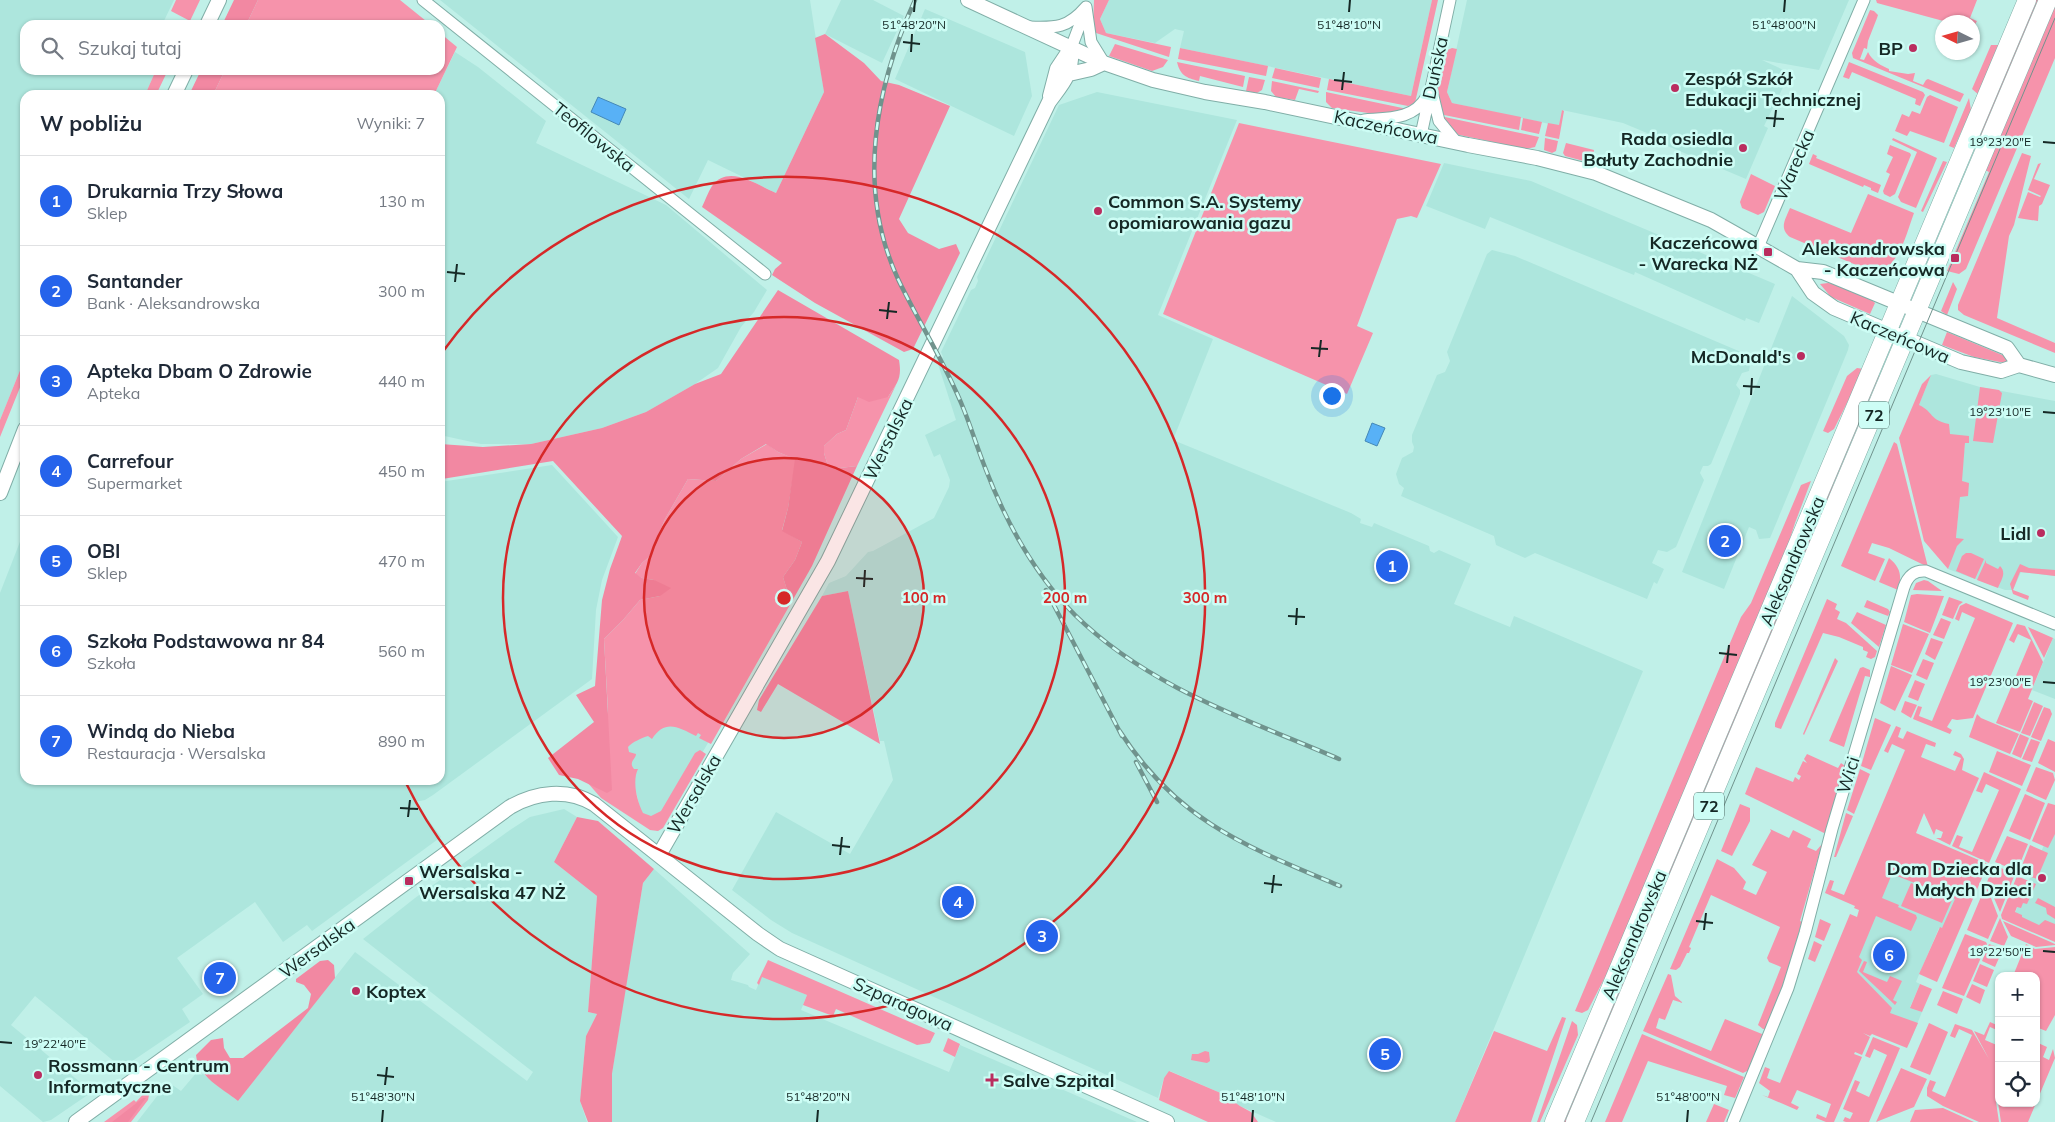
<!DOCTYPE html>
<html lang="pl">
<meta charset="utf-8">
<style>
:root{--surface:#fff;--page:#f6f6f7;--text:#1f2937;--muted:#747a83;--line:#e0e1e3;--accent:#2563eb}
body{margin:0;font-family:Mulish,sans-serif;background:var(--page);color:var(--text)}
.controls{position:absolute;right:15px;bottom:15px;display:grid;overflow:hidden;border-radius:10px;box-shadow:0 1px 4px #0004}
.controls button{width:45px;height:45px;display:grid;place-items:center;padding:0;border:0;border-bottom:1px solid var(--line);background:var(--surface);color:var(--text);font:25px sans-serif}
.compass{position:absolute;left:1935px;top:15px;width:45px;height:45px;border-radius:50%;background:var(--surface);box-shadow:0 1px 4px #0004;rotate:275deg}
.you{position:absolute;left:1331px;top:395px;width:18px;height:18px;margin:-12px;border:4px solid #fff;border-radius:50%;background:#1a73e8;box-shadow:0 0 0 8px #1a73e833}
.badge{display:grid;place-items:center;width:32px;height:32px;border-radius:50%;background:var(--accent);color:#fff;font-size:16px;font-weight:700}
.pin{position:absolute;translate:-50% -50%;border:2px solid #fff;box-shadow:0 1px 5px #0006}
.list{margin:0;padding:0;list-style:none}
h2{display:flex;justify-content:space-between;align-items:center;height:65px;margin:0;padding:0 20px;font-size:21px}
h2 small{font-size:16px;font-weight:400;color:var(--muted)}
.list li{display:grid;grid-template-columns:32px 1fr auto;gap:15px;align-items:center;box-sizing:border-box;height:90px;padding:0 20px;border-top:1px solid var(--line)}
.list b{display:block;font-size:19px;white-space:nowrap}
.list p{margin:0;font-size:16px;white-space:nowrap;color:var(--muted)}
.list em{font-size:16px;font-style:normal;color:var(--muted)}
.icon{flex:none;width:28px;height:28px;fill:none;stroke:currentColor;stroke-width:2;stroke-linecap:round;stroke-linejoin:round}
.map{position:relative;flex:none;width:2055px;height:1122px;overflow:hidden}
.search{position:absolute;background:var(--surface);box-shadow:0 1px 4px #0004;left:20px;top:20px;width:425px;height:55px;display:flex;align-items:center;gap:12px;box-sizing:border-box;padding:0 18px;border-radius:15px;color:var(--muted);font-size:19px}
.panel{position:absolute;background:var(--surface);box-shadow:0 1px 4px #0004;left:20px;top:90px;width:425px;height:695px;border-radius:15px}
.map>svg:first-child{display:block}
.built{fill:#ade6dd}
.green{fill:#f693ab}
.forest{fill:#f288a2}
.water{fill:#58b1f6;stroke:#4488b7}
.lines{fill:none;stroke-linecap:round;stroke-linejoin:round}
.minor-casing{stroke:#80aea7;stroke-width:13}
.tertiary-casing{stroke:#80aea7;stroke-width:16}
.primary-casing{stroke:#80aea7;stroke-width:19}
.minor{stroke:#fff;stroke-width:11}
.tertiary{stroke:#fff;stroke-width:14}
.primary{stroke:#fff;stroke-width:18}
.tram{stroke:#70938d;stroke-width:1}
.rail-casing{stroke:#70938d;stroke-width:4.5}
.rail{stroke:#cdfdf5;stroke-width:2.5;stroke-dasharray:8;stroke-linecap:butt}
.ticks{fill:none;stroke:#152825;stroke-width:2}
.ring{fill:none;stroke:#d62828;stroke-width:2.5}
.poi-dot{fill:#ba2d5f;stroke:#cdfdf5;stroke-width:2}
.labels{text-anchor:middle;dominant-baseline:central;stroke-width:5;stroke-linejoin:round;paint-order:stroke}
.shield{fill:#cdfdf5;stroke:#4c6863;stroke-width:1}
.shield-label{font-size:16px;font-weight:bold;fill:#152825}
.poi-label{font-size:18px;font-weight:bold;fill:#152825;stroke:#cdfdf5;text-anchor:end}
.street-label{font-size:18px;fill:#152825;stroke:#cdfdf5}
.ticks-label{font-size:12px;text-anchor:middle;fill:#152825;stroke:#cdfdf5;stroke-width:5;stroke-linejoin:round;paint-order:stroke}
.centre{fill:#d62828;stroke:#cdfdf5;stroke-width:2.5}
.ring-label{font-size:15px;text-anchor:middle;font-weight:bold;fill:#d62828;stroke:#cdfdf5;stroke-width:5;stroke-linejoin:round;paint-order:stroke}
</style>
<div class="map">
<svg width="2055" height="1122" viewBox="0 0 2055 1122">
<rect width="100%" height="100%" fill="#c0f0e8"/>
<path class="built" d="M0,0h174l-12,25h-137v45h131l-11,25h-120v263l-25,62z
M440,0h370l14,92 -48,101 -68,-33 -19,39z
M841,0h32l31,16 -22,47 -57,-29z
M1109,0h323l-21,96 -231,-48 4,-17 -5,-1 -4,-1 -20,14 -49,-10 -6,-14z
M1467,0h382l-30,70 -57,-10 28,13 -26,53 4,2 -22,51 -95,-40 -5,-3 1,-3 -24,-10 -61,-13 -3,16 -107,-23 -5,-11z
M925,9l100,43 7,44 -18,40 -119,-57z
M455,52l23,15 68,54 -10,22 130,62 101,85 -13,22 -13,15 -23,41 -23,16 -49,28 -44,16 -71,16h-50l-41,-9v-340h-6z
M1097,92l140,28 -79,195 55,24 -40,101 178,73 10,6 -1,4 12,4 2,-4 55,23 1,5 4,2 5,-3 32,14 -17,40 56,23 4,-11 129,55 -188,451h-179l-36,-16 -17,-12 -53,-23 -6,7 -6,20 -366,-165 -21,-13 -39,-30 44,-78 74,42 43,-74 -9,-39h-4l-32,-150 -26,5 7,-13 17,-7 22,-24 5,-1 61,-33 15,-31 1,-7 -10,-26 -6,3 -9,-22 31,-15 -19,-59 6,-4 -2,-5 30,-62 4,-2 3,-7 -1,-4 82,-172z
M1444,163l87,18 244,103 -16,39 -13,-5 -1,3 -110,-49 -1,3 -144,-58 -5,12 -59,-23z
M1492,250l23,6 233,99 3,4 -2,12 -7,2 -6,12 4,5v4l-29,70 -3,2h-5l-3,7 4,7 -28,67 -9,5 -9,-2 -6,13 12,6 -7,15 -3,-2 -7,17 -112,-46 -10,5 -29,-13 -2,-9 -93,-40 3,-8 -5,-4 -3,-10 6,-16 11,-6 1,-5 -2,-5v-7l25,-60 8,-3 5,-11 -3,-9 40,-98z
M1792,296l52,40 5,9 -1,5 -78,188 -11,1 -3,-9 -7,-3 -25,62 -42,-17z
M1936,374l44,13 75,14v175l-34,-4 -8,18h-8l-57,-21 8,-31 9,-96 -20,-4 1,-13 -30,-13 15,-37z
M552,465l66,72 -16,43 -6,30 -4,69 -159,116 -8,5 -10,2 26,35 -129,94 -5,-6 -24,17 -28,-40 -78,56 26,36 -21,15 8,13 -68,46 -87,-72 -24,29 81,67 -41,28 -8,2 -43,-36v-493l25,-64v251h415v-298z
M2053,638l2,1v60l-23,-9z
M678,718l34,18 -55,95 -14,-10 -18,-77z
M564,809l13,8 -23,45 43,34 -9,116 9,2 -11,22 -6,65 7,21h-450l31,-40 13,9 16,-19 4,3 2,-1 35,27 117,-149 172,129 6,-9 -170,-133 52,-41 95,-68 20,-13z
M2055,822v112l-38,-17 -2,-4 38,-89z
M1904,830l80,37 -28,68 -17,-7 -21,49 -2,5 4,2 -10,23 12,5 -13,32 -81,-36z
M654,869l96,85 -17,19 -2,7 17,5 1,2 7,3 6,-14 45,19 -6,15 148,62 11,-27 177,77h-525v-48l12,-78 19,-113z"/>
<path class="green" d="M176,0h24l-10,21 -19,-10z
M258,0h142l31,25h-185z
M1094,0h15l-9,19 6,14 65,14 -2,10 -76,-25z
M1432,0h6l-23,103 -7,3 -81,-16 2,-11 82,17z
M1876,0h101l-7,18 7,3 -4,7 -1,-6h-25l-70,-19z
M2035,0h5l-64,149 10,-32z
M2055,5v53l-89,211 -7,5 -12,-3 42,-99 -4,-2z
M1870,10l4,1 4,4 -1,3 -9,23 -1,8 -3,-1 -4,11 4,1 4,-8c4,9 14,14 21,17v2l19,3 7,-1 -2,8 10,4 3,-5 2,-1 36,15 -4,8 -107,-44 -1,-5z
M440,33l17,14 -23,48h-221l12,-25h215z
M1115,44l53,16 -5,7 -11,4 -43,-15z
M1991,45h9l-21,50 -7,-6z
M1180,48l88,18 -2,10 -88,-17z
M1452,48l5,1 -10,43 5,11 69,14 -2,13 -80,-16c-3,-21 0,-41 4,-62z
M1177,62l68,14 -2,11 -43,-11 -1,5c-13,-3 -19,-6 -22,-19z
M1849,62l74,30 2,3 -5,11 -5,-2 1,-5 -64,-27 -3,7 -6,-2z
M1275,68l46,10 -2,10 -47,-10z
M156,70h12l-12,25h-11z
M1249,77l16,3 -3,10 -5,3 -11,-2z
M1272,81l47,10 -1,2 -19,-4 -4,11 -19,-3 -5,-6z
M1326,92l86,18 -36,4 -44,-6 -6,-6z
M1930,95l28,12 -14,36 -34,-12 -3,5 -12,-5 7,-17 7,3 3,-6 8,3 7,-17z
M1969,98l2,12 -17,38 -5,-2z
M1562,110l2,1 -5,28 -14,-3 3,-13 11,2z
M1440,116l99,21 -4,10 -9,2 -71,-15z
M1523,118l19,4 -3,12 -18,-4z
M1239,123l202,41 -24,54 -6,-2 -14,3 -40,107 16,7 -26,61 -184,-80z
M1545,138l13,3 -2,10 -4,2 -8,-3z
M1893,138l44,20 -21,50 -15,-6 -3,-5 19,-45 -25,-12z
M1566,143l28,7 -3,13 -26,-7 -2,-3z
M1890,145l20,8 1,2 -16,39 -5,3 -6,-3 -1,-3 7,-17 -4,-2 7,-15 -6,-3z
M2022,153l9,3 -17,69 -5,11 -12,82 58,25v10l-91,-38 -6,-5v-5z
M1813,154l4,2 -1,2 65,27 -3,8 -7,-3v-2l-7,-3 -1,2 -54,-23z
M1943,161l4,1 -24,50 -2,-1z
M2041,163l-7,16 16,6 -8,19 -3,2 -1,15 -20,-3 10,-26 12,5 1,-1 -13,-6 10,-26z
M1751,174l24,12 -11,26 -6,3 -16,-7 -2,-6z
M1868,194l46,19c-8,21 -17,65 -46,57l-78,-33c-11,-9 -5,-17 0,-29l61,25z
M1953,282l4,7 -10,26 -6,-4z
M1828,283l11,2 32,14 4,4 -5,11 -39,-17 -11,-13z
M1947,332l60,25 2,5 -4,1 -31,-6 -32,-12z
M25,358v17l-25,62v-17z
M1857,368l7,1 -30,60 -6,4 -5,-2 24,-55z
M1878,375l1,1 -45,107 -13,37 -254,602h-3z
M1931,375l-12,30c15,7 10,15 30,19l1,10 19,2v7h-4l-3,38 7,2 -1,13 -8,1 -4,41 8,1 -7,7 -9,23 -24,-28 -25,-103 23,-54z
M896,385l-39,81 -17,2 -12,-2 -4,-13v-7l13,-12 9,-4 12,-33h30z
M1980,387l19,3 3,3 -9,50 -20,-2z
M1894,442l3,2 31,123 -39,-19 -17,-5 -4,10 17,6 -10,22 -34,-15z
M767,444l11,8 18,7 -8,49 -6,22 20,12 -7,18 -12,17 8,26 -80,141 -12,-6 2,-3 -3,-2 -2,3c-18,-9 -31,-17 -44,3l-4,-3c-6,2 -16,6 -20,11l1,5 7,2c0,5 -8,8 -2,15h4c-6,12 -1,32 5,44l8,3 10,-5 34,-58 5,-3 6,4 -43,74 -5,3 -8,-1 -49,-32 -14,-16 8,4 13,-75 -4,-72 19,-19 17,-20 20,-4 -6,-16 -12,-2 -7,-4 7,-11 7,-6 16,-38 23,-40 28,2 25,-22z
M1811,481l-16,42 -7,22 -172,411 -28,54 -6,3 -7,-2 166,-394 10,-14 50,-118z
M1966,553h5l13,6 -9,20 -19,-8 6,-15z
M1889,558c12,10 13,18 9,32l-19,-8z
M1986,560v3l12,6 2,-3c7,7 1,14 -2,22l-21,-8z
M2020,564l9,4 26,2v6l-35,-4 -7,18 16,6 -1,4 -15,-6 -3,-10z
M1924,580l4,1 14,10 -29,-1 3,-7z
M1917,594l27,2 -14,37 -26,-11 7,-27z
M1949,597l14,5 -4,3 -6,14 -11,-4z
M1827,599l10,5 -2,5 5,3 -3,7 9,4 31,28 -2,6 -4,2 -5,-2 2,-5 -5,-2v-3l-24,-10 -16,-4 -42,96 -6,-2v-4z
M1867,600l21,9 2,3 -2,4 -24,-9z
M1966,603l47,20 -40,95 -16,2 -5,-1 -5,8 5,3 -2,4 -37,-15 5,-13 4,1 -3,9 13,5 43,-103 -13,-6 -3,9 -4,-2 5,-13z
M1857,612l29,13 -7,22 -28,-24z
M1941,618l10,4 -7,17 -11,-4z
M1903,624l26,10 -17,39 -21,-8z
M2017,624l8,2 18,36 -15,37 5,2 -13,31 -24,-9 35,-83 -13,-6 -4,9 -5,-3z
M2028,627l25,11 -9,20z
M1931,638l12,4 -8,18 -10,-6z
M1835,658l3,3 -34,74 -1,-1z
M1923,659l11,4 -7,17 -11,-5z
M1891,666l21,9 -17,36 -15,-8z
M1863,667l7,3v7l-5,-1 -21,71 -15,-6 31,-73z
M1915,680l10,4 -7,17 -10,-4z
M1905,701l12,4 -6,13 -10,-6z
M2034,702l9,4 -13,30 -9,-3z
M2044,707l6,2 2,5 -11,27 -10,-4z
M1977,714l4,4 38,16 -9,20 -41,-17z
M1875,718l16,7 -20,45 -10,-4z
M1896,726l5,2 -3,9 5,2 4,-8 29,12 -1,4 -9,-3 -5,13 34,14 6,-13 -8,-3 2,-4 6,3 3,5 -2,11 17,8 -29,67 -14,-7h5l2,-6 -7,-3 -2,6 -10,-22 -8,20 72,31 -51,118 -18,-8 21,-47 2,1 13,-29 -63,-25 -10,24 17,7 -1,2 18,8 1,3 -6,13 -35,-15 -17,41 3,3 -5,12 35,36 -2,5 28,10 -11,25 -35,-14 -2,2 -7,-3 7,4 -8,18 -7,-3 -1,2 8,3 -28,65h-8l-10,-4 1,-4 9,4 5,-14 -34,-14 -6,13 8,4 -2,3 -35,-15 6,2 2,-6 -11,-8 6,-16 5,2 -3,9 13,5 70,-169 7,3 2,-7 -5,-2 1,-2 -30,-13 5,-13 4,1 -3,9 13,5 61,-145 -13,-6 -4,9 -4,-2z
M2020,734l9,4 -8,20 -9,-4z
M2031,739l9,3 -8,20 -10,-3z
M2048,739l7,3v30l-17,-9z
M1997,751l34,14 -9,21 -33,-14z
M1807,754l31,14 3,-5 4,3 -19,68 -81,-40 11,-27 37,15 2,-5 4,3 2,-4 -4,-2 6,-13 4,2 -3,-4z
M2036,767l17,6 2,7 -9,20 -20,-9z
M1860,769l10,5 -16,40 -7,-4z
M1984,772l37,17 -32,74 -37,-17 5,-11 6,2 -4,10 13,5 27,-62 -13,-6 -4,9 -6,-2z
M2025,794l20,9 -15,37 -21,-9z
M2048,803l7,2v29l-7,14 -16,-7z
M1740,804l10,4v13l-18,35 -11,-5z
M1846,813l7,3 -17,41h-2z
M1770,829l19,9 4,-8 18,9 -4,8 9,4 6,-7 -22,77 2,1 -23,77 -12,30h-4l-5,-4 23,-58 -12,-5 -2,-4 13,-31 -69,-32 -22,52 2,1 -2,5h-2l-7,14 -4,3 -6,-1 47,-110 17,9 12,14 -3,7 13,6 11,-23 -15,-7 19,-34z
M2007,836l21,8 -11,27 -22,-9z
M2030,845l18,8 -11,26 -18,-6z
M1994,865l21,9 -15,38 -13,-30z
M2017,876l19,8 -9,20 -4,-1 -2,5 -4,-1 -2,5 7,3v2l17,8 6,-5 10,4v18l-53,-23 -1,-4z
M1911,883l41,17 -10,23 -41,-17z
M1986,885l12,31 -10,23 -21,-9z
M2038,898l17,9v12l-8,-5 -1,-6 -11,-5z
M2000,918l8,19 -4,9 -14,-5z
M1820,919l11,5 -7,17 -9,-4z
M2003,921l52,23v1l-19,2 -25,-11z
M1965,934l21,8 1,2 -23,52 -22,-8z
M1814,941l8,4 -7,17 -7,-3z
M1989,944l14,5 -8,18 -13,-6z
M2026,944l9,5 20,-2v68l-9,16 -10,-4v-51h-23z
M768,960l167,73 -5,10 -13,2 -81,-36 -3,7 -30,-11 4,-10 -45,-18 -3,8 -2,-2z
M1864,961l3,1 -4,10 24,10 3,-6 12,5 -9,19 4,2 -2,3 -36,-34z
M1980,964l14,6 -7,17 -14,-6z
M1668,974l3,1 4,21 8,7 -10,-3 -8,20 -6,-2 -3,10 55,23 14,-32 37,15 2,2 -15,34 -6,3 -100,-42z
M1920,984l12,5 -10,23 -12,-4z
M1972,984l13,6 -5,14 -14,-7z
M1943,991l20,8 -6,15 -20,-9z
M1562,1017l4,1 -35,104h-76l39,-91 53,20z
M1572,1021l5,4 1,10 -38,87h-3z
M1990,1022l9,4v5l-9,-4 -5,13 14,6v57h37l-8,19h-27l-4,-26 -2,-1 4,27h-20l-36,-16 -16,-10v-8l3,-8 6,2 -4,9 13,6 27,-62 -13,-6 -4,9 -5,-2 5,-12 17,6 17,29 -15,-28 10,4z
M1929,1023l19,9 -18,43 -20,-8z
M1642,1034l102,43 -9,21 -11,-3 3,-9 -79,-25 -26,61h-17z
M1873,1037l27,11 -31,74h-23l-3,-1 2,-4 5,2 3,-6 -10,-4 12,-29 5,2 -4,9 13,6 18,-42 -13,-6 -4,9 -5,-2z
M948,1038l12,6 -5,13 -12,-6z
M2036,1042l11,5 -4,10 6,3 4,-11 2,9 -19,45z
M1205,1051l4,1 1,9 -3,2 -16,-3 1,-6h6z
M1901,1068l26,11 -13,28 -38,15z
M1169,1071l54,23 17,12 11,6 7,10h-50l-49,-22 5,-22z
M146,1091l3,4 -1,5 -17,22h-27l30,-22 2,2z
M1714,1104l15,6 -5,12h-18z
M1943,1108l31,14h-64l5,-12z"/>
<path class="forest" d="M234,0h24l-12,25h-24z
M825,34l39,29 17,18 18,4 51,21 -51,113 9,14 31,16 17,-5 4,9 -47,96 -9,3 -89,-49 -43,-28 3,-6 7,-6 -80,-56c3,-6 6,-15 10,-21 17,-23 46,0 64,7l48,-101 -9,-54z
M201,70h24l-12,25h-24z
M778,290l121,70c3,18 -1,22 -11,37l-19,5 -11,-5 -12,33 -9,4 -13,12v7l4,13 12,2 17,-2 -45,100 -21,37 -8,-26 12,-17 7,-18 -20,-11 6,-23 7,-49 -17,-7 -12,-8 -25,15 -25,22 -28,-2 -23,40 -16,38 -7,6 -7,10 7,5 12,2 17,8 -11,8 -20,4 -17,20 -19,19 8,151 -5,3 -29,-14 -19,-4 -11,-17 46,-36 -18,-27 19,-9 7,-86 8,-31 12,-33 -69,-75 -111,18 -2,-5v-30l43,3 48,-3 71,-16 44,-16 49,-28 26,-10z
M848,591l32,153 -102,-60 -17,28 -4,-2 2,-10 63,-104z
M577,817l21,4 56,48 -11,14 -31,191v48h-24l-8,-21 6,-65 11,-22 -9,-2 9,-116 -43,-34z
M328,960l6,5 1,13 -97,123c-16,-13 -40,-24 -42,-46l15,-15 12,-2 1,10 6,10h13l65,-50 3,-14 -7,-9 -8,-3v-3l24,-18z
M143,1098h3l-18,24h-16z"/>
<path class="water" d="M598,97l28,12 -7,16 -28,-13z
M1372,423l13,5 -8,18 -12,-5z"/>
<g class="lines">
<g class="minor-casing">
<path id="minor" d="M423,0l342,274
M1086,7l5,35 13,21
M1030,27c26,1 38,1 56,-20
M1071,48l14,-37
M1432,92l7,29 18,22
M1364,120c24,-2 50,0 63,-24
M1421,135l29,-135
M1758,247l106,-247
M1733,1122l55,-134 17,-55 27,-104 72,-242c4,-11 10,-17 22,-16l129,53"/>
</g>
<g class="tertiary-casing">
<path id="tertiary" d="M968,0l136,63 49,17 52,12 60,10 203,43 69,13 59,15 115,47 23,13 63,36 16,24 21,15 127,54 40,9 18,-6 36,10
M207,25l12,-25
M1069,74l22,-5 13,-6
M174,95l12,-25
M1050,96l7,-27 14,-21
M1797,269l26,3 184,76 12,17
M0,493l25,-64
M659,855l169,-294 221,-459c14,-19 24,-28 22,-54
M76,1122l434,-315c26,-15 57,-19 84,-3l164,130 22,15 387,173"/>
</g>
<g class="primary-casing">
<path id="primary" d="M1554,1122l473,-1122
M1575,1122l473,-1122"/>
</g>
<use href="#minor" class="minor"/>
<use href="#tertiary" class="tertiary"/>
<use href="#primary" class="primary"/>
<path class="tram" d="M1591,1122l464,-1104"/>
<g class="rail-casing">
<path id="rail" d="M915,0c-40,88 -59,188 -17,279 21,44 48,85 66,131 8,20 14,40 22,60 20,52 49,105 89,145 73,72 171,104 264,144
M1046,590l76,146
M1119,730c58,91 126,116 221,156
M1136,762l21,40"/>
</g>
<use href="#rail" class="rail"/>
</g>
<path class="ticks" d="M914,12l1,-12M1349,12l1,-12M1784,12l1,-12M903,42l17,2M911,52l1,-18M1334,80l18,2M1342,90l2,-18M1766,118l18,1M1774,127l2,-17M2043,142l12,1M447,272l18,2M455,282l2,-18M879,310l18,2M887,319l2,-17M1311,348l17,1M1319,357l2,-17M1743,386l17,1M1751,395l1,-17M2043,412l12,1M856,578l17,1M864,587l1,-17M1288,616l17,1M1296,625l1,-17M1719,653l18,2M1727,663l2,-18M2043,682l12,1M400,808l18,1M408,817l2,-17M832,845l18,2M840,855l2,-18M1264,883l18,2M1272,893l2,-18M1696,921l17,2M1704,930l2,-17M2043,951l12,1M0,1042l12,1M377,1075l17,2M385,1085l2,-18M382,1122l1,-12M817,1122l1,-12M1252,1122l1,-12M1687,1122l1,-12"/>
<circle cx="784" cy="598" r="140" fill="#d62828" fill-opacity=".12"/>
<g class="ring">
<circle cx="784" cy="598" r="140"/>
<circle cx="784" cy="598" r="281"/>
<path d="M441 354A421 421 0 1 1 406 783"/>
</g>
<g class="poi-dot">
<circle cx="1913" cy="48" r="5"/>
<circle cx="1675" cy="88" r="5"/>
<circle cx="1743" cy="148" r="5"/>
<circle cx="1098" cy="211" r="5"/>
<rect x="1763" y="247" width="10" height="10" rx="2.5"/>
<rect x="1950" y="253" width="10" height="10" rx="2.5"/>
<circle cx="1801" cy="356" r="5"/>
<circle cx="2041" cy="533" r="5"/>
<circle cx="2042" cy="878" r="5"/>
<rect x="404" y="876" width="10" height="10" rx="2.5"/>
<circle cx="356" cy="991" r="5"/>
<circle cx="38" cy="1075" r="5"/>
<path d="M989.5 1072.5h5v5h5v5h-5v5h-5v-5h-5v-5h5z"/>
</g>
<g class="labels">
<g class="shield">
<rect x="1859" y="401.5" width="30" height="27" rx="4"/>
<rect x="1694" y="792.5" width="30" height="27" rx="4"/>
</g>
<g class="shield-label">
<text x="1874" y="415">72</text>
<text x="1709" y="806">72</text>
</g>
<g class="poi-label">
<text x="1903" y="48">BP</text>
<text x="1685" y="78" text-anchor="start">Zespół Szkół<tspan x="1685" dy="21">Edukacji Technicznej</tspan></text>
<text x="1733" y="138">Rada osiedla<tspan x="1733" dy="21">Bałuty Zachodnie</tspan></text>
<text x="1108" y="201" text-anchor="start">Common S.A. Systemy<tspan x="1108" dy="21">opomiarowania gazu</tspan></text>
<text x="1758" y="242">Kaczeńcowa<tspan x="1758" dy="21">- Warecka NŻ</tspan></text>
<text x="1945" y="248">Aleksandrowska<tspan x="1945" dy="21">- Kaczeńcowa</tspan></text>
<text x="1791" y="356">McDonald's</text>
<text x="2031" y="533">Lidl</text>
<text x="2032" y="868">Dom Dziecka dla<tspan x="2032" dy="21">Małych Dzieci</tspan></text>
<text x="419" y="871" text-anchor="start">Wersalska -<tspan x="419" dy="21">Wersalska 47 NŻ</tspan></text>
<text x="366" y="991" text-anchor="start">Koptex</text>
<text x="48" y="1065" text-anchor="start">Rossmann - Centrum<tspan x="48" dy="21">Informatyczne</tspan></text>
<text x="1003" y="1080" text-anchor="start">Salve Szpital</text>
</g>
<g class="street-label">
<text transform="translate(1435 68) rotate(-78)">Duńska</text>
<text transform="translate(1386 127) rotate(12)">Kaczeńcowa</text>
<text transform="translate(594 137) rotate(39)">Teofilowska</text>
<text transform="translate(1794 165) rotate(-67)">Warecka</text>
<text transform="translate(1900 337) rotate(23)">Kaczeńcowa</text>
<text transform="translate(888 439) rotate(-64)">Wersalska</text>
<text transform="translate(1792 561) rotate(-67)">Aleksandrowska</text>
<text transform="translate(1848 775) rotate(-73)">Wici</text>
<text transform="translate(694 794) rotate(-60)">Wersalska</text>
<text transform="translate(1634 935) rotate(-67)">Aleksandrowska</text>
<text transform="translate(317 948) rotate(-36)">Wersalska</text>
<text transform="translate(903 1004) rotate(24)">Szparagowa</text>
</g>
</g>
<g class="ticks-label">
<text x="914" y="29">51°48'20"N</text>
<text x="1349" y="29">51°48'10"N</text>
<text x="1784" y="29">51°48'00"N</text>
<text x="2000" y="146">19°23'20"E</text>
<text x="2000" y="416">19°23'10"E</text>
<text x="2000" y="686">19°23'00"E</text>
<text x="2000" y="956">19°22'50"E</text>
<text x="55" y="1048">19°22'40"E</text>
<text x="383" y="1101">51°48'30"N</text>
<text x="818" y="1101">51°48'20"N</text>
<text x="1253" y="1101">51°48'10"N</text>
<text x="1688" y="1101">51°48'00"N</text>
</g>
<circle cx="784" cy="598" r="8" class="centre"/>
<g class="ring-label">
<text x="924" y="603">100 m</text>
<text x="1065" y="603">200 m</text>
<text x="1205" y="603">300 m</text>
</g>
</svg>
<div class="controls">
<button>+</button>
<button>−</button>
<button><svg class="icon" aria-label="locate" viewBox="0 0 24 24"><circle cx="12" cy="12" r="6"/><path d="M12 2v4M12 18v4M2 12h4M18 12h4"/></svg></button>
</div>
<svg class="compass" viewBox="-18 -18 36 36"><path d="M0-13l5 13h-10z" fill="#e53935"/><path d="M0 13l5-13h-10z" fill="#747a83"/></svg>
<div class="you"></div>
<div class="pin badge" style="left:1392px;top:566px">1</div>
<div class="pin badge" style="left:1725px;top:541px">2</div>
<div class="pin badge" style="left:1042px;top:936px">3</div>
<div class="pin badge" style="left:958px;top:902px">4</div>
<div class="pin badge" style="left:1385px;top:1054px">5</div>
<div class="pin badge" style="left:1889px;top:955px">6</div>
<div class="pin badge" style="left:220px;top:978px">7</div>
<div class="search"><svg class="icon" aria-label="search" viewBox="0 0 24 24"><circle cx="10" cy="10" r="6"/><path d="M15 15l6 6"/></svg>Szukaj tutaj</div>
<section class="panel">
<h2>W pobliżu<small>Wyniki: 7</small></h2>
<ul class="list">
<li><span class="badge">1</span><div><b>Drukarnia Trzy Słowa</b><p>Sklep</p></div><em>130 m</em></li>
<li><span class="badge">2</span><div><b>Santander</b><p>Bank · Aleksandrowska</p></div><em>300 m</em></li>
<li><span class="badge">3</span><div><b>Apteka Dbam O Zdrowie</b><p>Apteka</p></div><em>440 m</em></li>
<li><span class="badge">4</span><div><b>Carrefour</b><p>Supermarket</p></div><em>450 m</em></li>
<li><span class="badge">5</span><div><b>OBI</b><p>Sklep</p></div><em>470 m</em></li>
<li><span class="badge">6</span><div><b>Szkoła Podstawowa nr 84</b><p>Szkoła</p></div><em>560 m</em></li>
<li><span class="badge">7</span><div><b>Windą do Nieba</b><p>Restauracja · Wersalska</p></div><em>890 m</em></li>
</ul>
</section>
</div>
